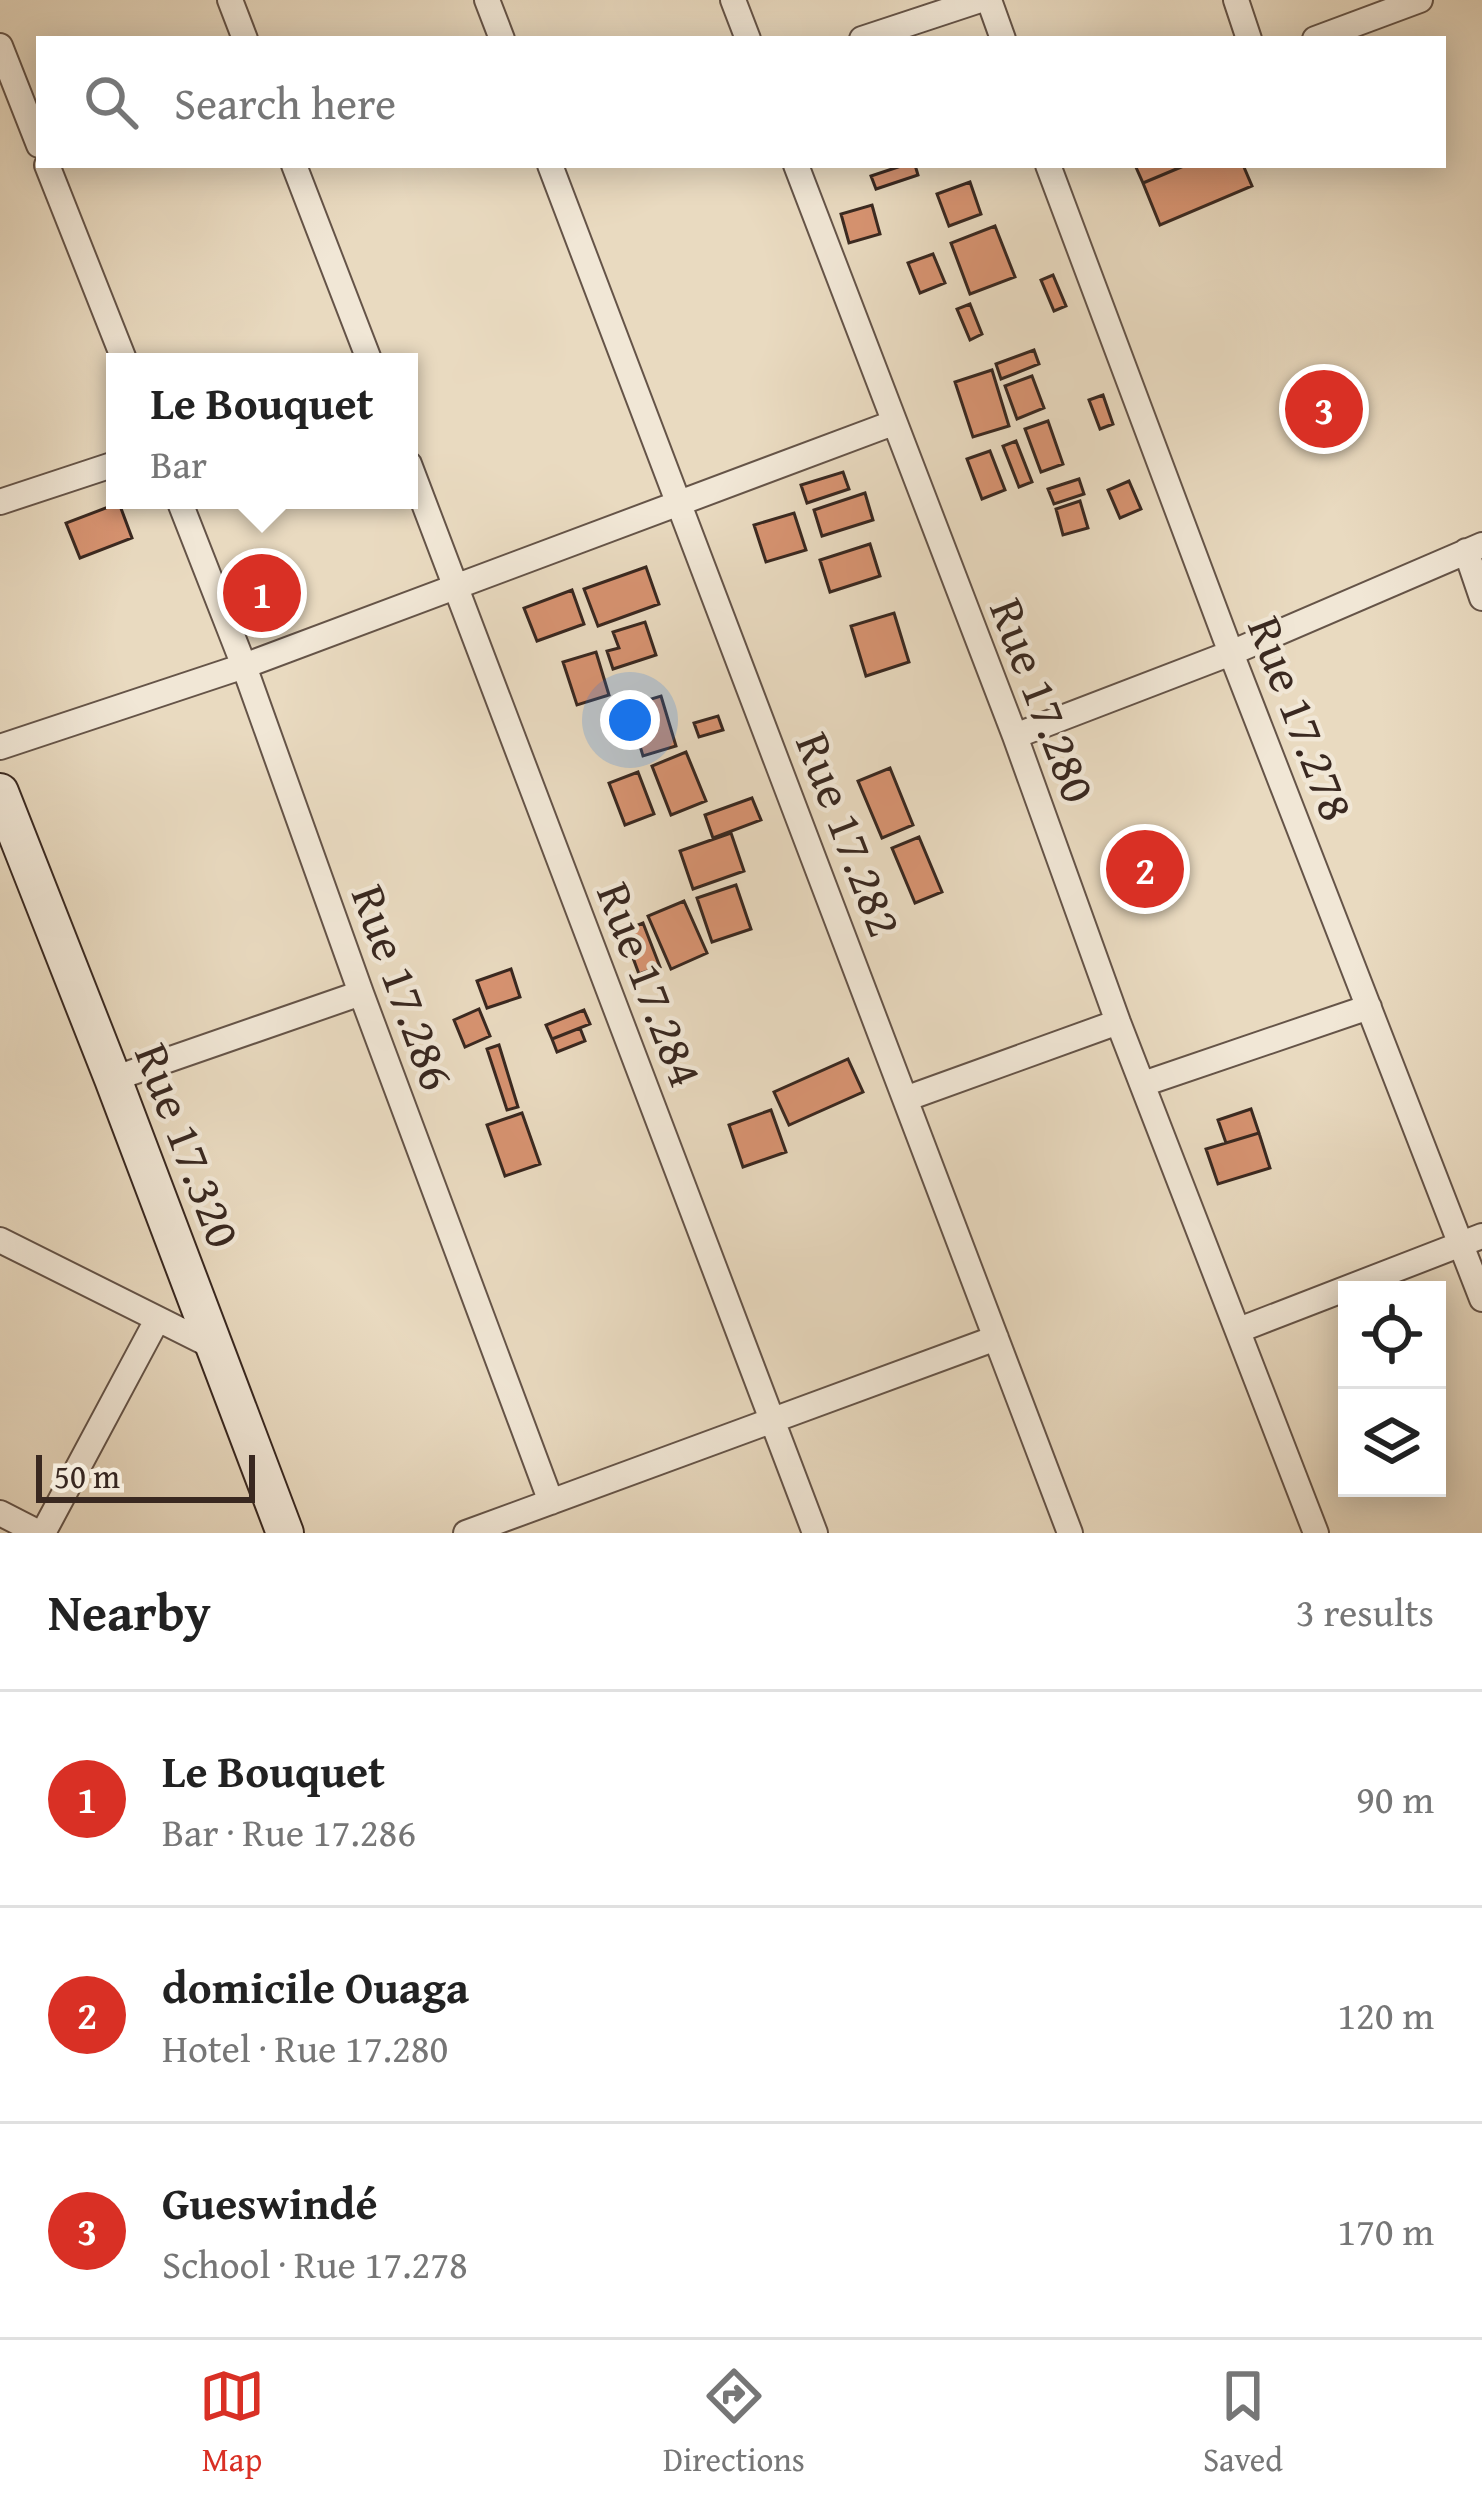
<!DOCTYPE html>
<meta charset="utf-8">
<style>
:root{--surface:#fff;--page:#f2f2f2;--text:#222;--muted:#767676;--line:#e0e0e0;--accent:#d93025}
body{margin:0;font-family:"Gentium Book Plus",serif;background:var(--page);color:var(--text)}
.controls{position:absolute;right:36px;bottom:36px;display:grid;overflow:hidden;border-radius:0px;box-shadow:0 6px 30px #0003}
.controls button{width:108px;height:108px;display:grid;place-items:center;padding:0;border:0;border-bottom:3px solid var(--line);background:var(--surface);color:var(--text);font:60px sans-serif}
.scale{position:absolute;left:36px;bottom:30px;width:219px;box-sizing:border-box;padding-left:12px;border:6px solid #392820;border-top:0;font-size:33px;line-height:42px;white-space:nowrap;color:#392820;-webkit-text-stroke:9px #f1e7d6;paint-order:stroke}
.you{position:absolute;left:630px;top:720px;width:42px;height:42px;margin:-30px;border:9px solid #fff;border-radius:50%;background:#1a73e8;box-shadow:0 0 0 18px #1a73e833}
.badge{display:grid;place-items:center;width:78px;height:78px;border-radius:50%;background:var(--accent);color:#fff;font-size:39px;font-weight:700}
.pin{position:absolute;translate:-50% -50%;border:6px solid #fff;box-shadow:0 3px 12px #0006}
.popup{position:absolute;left:106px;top:353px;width:312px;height:156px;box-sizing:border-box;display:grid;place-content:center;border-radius:0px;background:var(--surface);filter:drop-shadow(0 3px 9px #0005);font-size:39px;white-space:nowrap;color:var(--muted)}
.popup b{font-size:45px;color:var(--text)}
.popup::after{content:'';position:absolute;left:50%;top:100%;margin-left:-24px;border:24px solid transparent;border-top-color:var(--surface)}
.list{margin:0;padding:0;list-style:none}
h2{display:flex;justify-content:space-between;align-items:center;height:156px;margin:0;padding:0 48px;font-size:51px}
h2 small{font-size:39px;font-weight:400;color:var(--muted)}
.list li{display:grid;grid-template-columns:78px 1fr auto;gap:36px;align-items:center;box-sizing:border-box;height:216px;padding:0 48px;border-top:3px solid var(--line)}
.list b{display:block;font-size:45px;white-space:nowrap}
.list p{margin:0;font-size:39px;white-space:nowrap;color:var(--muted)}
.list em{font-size:39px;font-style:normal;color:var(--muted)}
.icon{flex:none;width:66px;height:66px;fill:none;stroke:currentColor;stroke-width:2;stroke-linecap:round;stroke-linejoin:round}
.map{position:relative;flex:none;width:1482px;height:1533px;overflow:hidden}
.search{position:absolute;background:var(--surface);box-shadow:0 6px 30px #0003;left:36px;right:36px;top:36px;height:132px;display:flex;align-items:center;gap:30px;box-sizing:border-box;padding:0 42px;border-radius:0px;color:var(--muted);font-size:45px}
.sheet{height:804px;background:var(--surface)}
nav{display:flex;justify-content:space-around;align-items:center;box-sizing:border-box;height:168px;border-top:3px solid var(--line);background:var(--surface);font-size:33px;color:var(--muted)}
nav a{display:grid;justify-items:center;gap:6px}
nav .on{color:var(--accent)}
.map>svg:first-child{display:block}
.building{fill:#d79371;stroke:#392820;stroke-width:3}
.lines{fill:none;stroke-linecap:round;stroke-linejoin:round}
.street-casing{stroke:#655448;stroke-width:28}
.secondary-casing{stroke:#392820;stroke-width:40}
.street{stroke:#f1e7d6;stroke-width:24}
.secondary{stroke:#f1e7d6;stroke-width:36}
.labels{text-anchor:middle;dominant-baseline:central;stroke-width:9;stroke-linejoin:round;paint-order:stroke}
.street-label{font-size:48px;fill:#392820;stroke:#f1e7d6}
</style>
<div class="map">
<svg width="1482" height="1533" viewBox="0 0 1482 1533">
<rect width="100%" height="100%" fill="#e9dac0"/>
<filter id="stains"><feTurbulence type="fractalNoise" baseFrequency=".00167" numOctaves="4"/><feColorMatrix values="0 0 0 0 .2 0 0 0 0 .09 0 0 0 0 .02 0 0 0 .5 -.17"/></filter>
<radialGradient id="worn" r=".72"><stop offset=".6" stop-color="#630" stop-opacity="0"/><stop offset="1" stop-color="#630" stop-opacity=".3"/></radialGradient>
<path class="building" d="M904,165h11l3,10 -42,14 -5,-13z
M1135,165h51l-43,18z
M1186,165h57l9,21 -92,39 -17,-42z
M970,182l11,32 -32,12 -12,-32z
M872,205l8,29 -31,9 -8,-29z
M995,226l20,51 -45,17 -19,-51z
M933,254l12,29 -25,10 -12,-30z
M1053,275l13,31 -12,5 -13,-31z
M970,304l12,30 -12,6 -13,-31z
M1034,350l5,14 -38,15 -5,-15z
M992,370l17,56 -36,11 -18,-55z
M1032,376l12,32 -27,11 -12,-33z
M1103,395l10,29 -13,5 -11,-29z
M1048,421l15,43 -22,8 -16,-43z
M1016,441l16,41 -13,5 -16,-41z
M990,451l15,39 -23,9 -15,-40z
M843,472l6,17 -42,14 -6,-18z
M1079,479l5,15 -30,10 -6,-15z
M1129,481l12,28 -21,9 -12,-28z
M865,493l8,27 -51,16 -8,-26z
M1080,501l8,27 -25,7 -7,-26z
M119,503l13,35 -52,20 -14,-35z
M794,513l12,37 -40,12 -12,-37z
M870,544l10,32 -50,16 -10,-32z
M646,567l13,37 -61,22 -14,-37z
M572,590l12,34 -47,17 -13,-33z
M894,613l15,49 -43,14 -15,-50z
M645,622l11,33 -43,14 -6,-18 12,-3 -6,-16z
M596,652l13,43 -32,10 -14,-43z
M661,696l15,50 -33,10 -15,-50z
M718,716l5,14 -24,7 -5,-14z
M686,752l20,49 -35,14 -19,-49z
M890,768l23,57 -31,13 -24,-57z
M638,772l16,42 -29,11 -16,-42z
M752,798l9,22 -48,18 -8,-23z
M731,833l13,38 -51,18 -13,-38z
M919,837l23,55 -27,11 -23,-55z
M736,885l15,44 -39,13 -15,-44z
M684,901l23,52 -36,16 -23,-53z
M643,923l17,44 -21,7 -16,-43z
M511,969l9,28 -33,11 -10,-27z
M479,1009l11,27 -25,11 -11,-27z
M584,1010l6,14 -38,15 -6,-14z
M580,1028l5,13 -28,11 -5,-13z
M499,1045l19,62 -11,3 -20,-61z
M848,1059l15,33 -74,33 -15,-33z
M1251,1109l8,24 -33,10 -8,-23z
M771,1110l15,42 -43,15 -14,-42z
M522,1113l18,51 -35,12 -18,-51z
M1259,1133l11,35 -52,16 -12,-35z"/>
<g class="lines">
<g class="street-casing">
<path id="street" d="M230,0l15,39
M487,0l15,39
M733,0l15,39
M989,0l14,39
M1236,0l13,39
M862,39l118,-39
M1315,39l105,-39
M0,46l39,99
M47,165l78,197
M294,165l76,197
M550,165l520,1368
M796,165l219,571 103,286 198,511
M1048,165l183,488 251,646
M409,464l406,1069
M179,500l65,166 117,327 190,509
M0,502l115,-38
M1466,551l16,47
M1015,736l216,-83 251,-108
M0,747l244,-81 649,-243
M113,1079l248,-86
M1143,1084l226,-77
M905,1099l213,-77
M0,1240l216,108
M1239,1330l243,-94
M0,1513l39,20
M43,1533l114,-213
M466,1533l530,-195"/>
</g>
<g class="secondary-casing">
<path id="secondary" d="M0,792l113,287 172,454"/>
</g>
<use href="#street" class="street"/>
<use href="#secondary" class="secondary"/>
</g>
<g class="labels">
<g class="street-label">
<text transform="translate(1044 700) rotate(69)">Rue 17.280</text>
<text transform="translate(1302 718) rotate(69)">Rue 17.278</text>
<text transform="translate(850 834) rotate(69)">Rue 17.282</text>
<text transform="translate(651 984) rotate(69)">Rue 17.284</text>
<text transform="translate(404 987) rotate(70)">Rue 17.286</text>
<text transform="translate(189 1145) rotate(69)">Rue 17.320</text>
</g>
</g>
<rect width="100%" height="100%" filter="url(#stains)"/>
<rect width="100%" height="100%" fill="url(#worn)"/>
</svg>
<div class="controls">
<button><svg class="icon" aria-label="locate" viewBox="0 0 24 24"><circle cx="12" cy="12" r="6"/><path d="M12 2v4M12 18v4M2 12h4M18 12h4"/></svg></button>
<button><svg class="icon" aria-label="layers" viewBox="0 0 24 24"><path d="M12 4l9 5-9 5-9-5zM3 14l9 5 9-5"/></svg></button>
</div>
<div class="scale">50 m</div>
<div class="you"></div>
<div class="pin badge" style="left:262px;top:593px">1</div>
<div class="popup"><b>Le Bouquet</b>Bar</div>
<div class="pin badge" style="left:1145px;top:869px">2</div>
<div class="pin badge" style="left:1324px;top:409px">3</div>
<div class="search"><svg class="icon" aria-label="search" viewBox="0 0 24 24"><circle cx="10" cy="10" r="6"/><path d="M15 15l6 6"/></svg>Search here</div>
</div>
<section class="sheet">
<h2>Nearby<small>3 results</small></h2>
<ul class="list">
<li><span class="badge">1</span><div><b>Le Bouquet</b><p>Bar · Rue 17.286</p></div><em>90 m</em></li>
<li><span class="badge">2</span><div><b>domicile Ouaga</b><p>Hotel · Rue 17.280</p></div><em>120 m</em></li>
<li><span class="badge">3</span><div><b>Gueswindé</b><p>School · Rue 17.278</p></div><em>170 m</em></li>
</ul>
</section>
<nav>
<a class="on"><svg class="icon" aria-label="map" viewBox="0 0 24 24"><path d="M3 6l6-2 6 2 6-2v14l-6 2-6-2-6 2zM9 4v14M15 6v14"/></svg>Map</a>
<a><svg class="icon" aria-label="directions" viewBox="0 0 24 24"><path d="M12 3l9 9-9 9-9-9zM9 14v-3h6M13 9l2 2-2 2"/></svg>Directions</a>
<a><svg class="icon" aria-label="saved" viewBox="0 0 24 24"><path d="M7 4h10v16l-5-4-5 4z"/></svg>Saved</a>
</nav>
